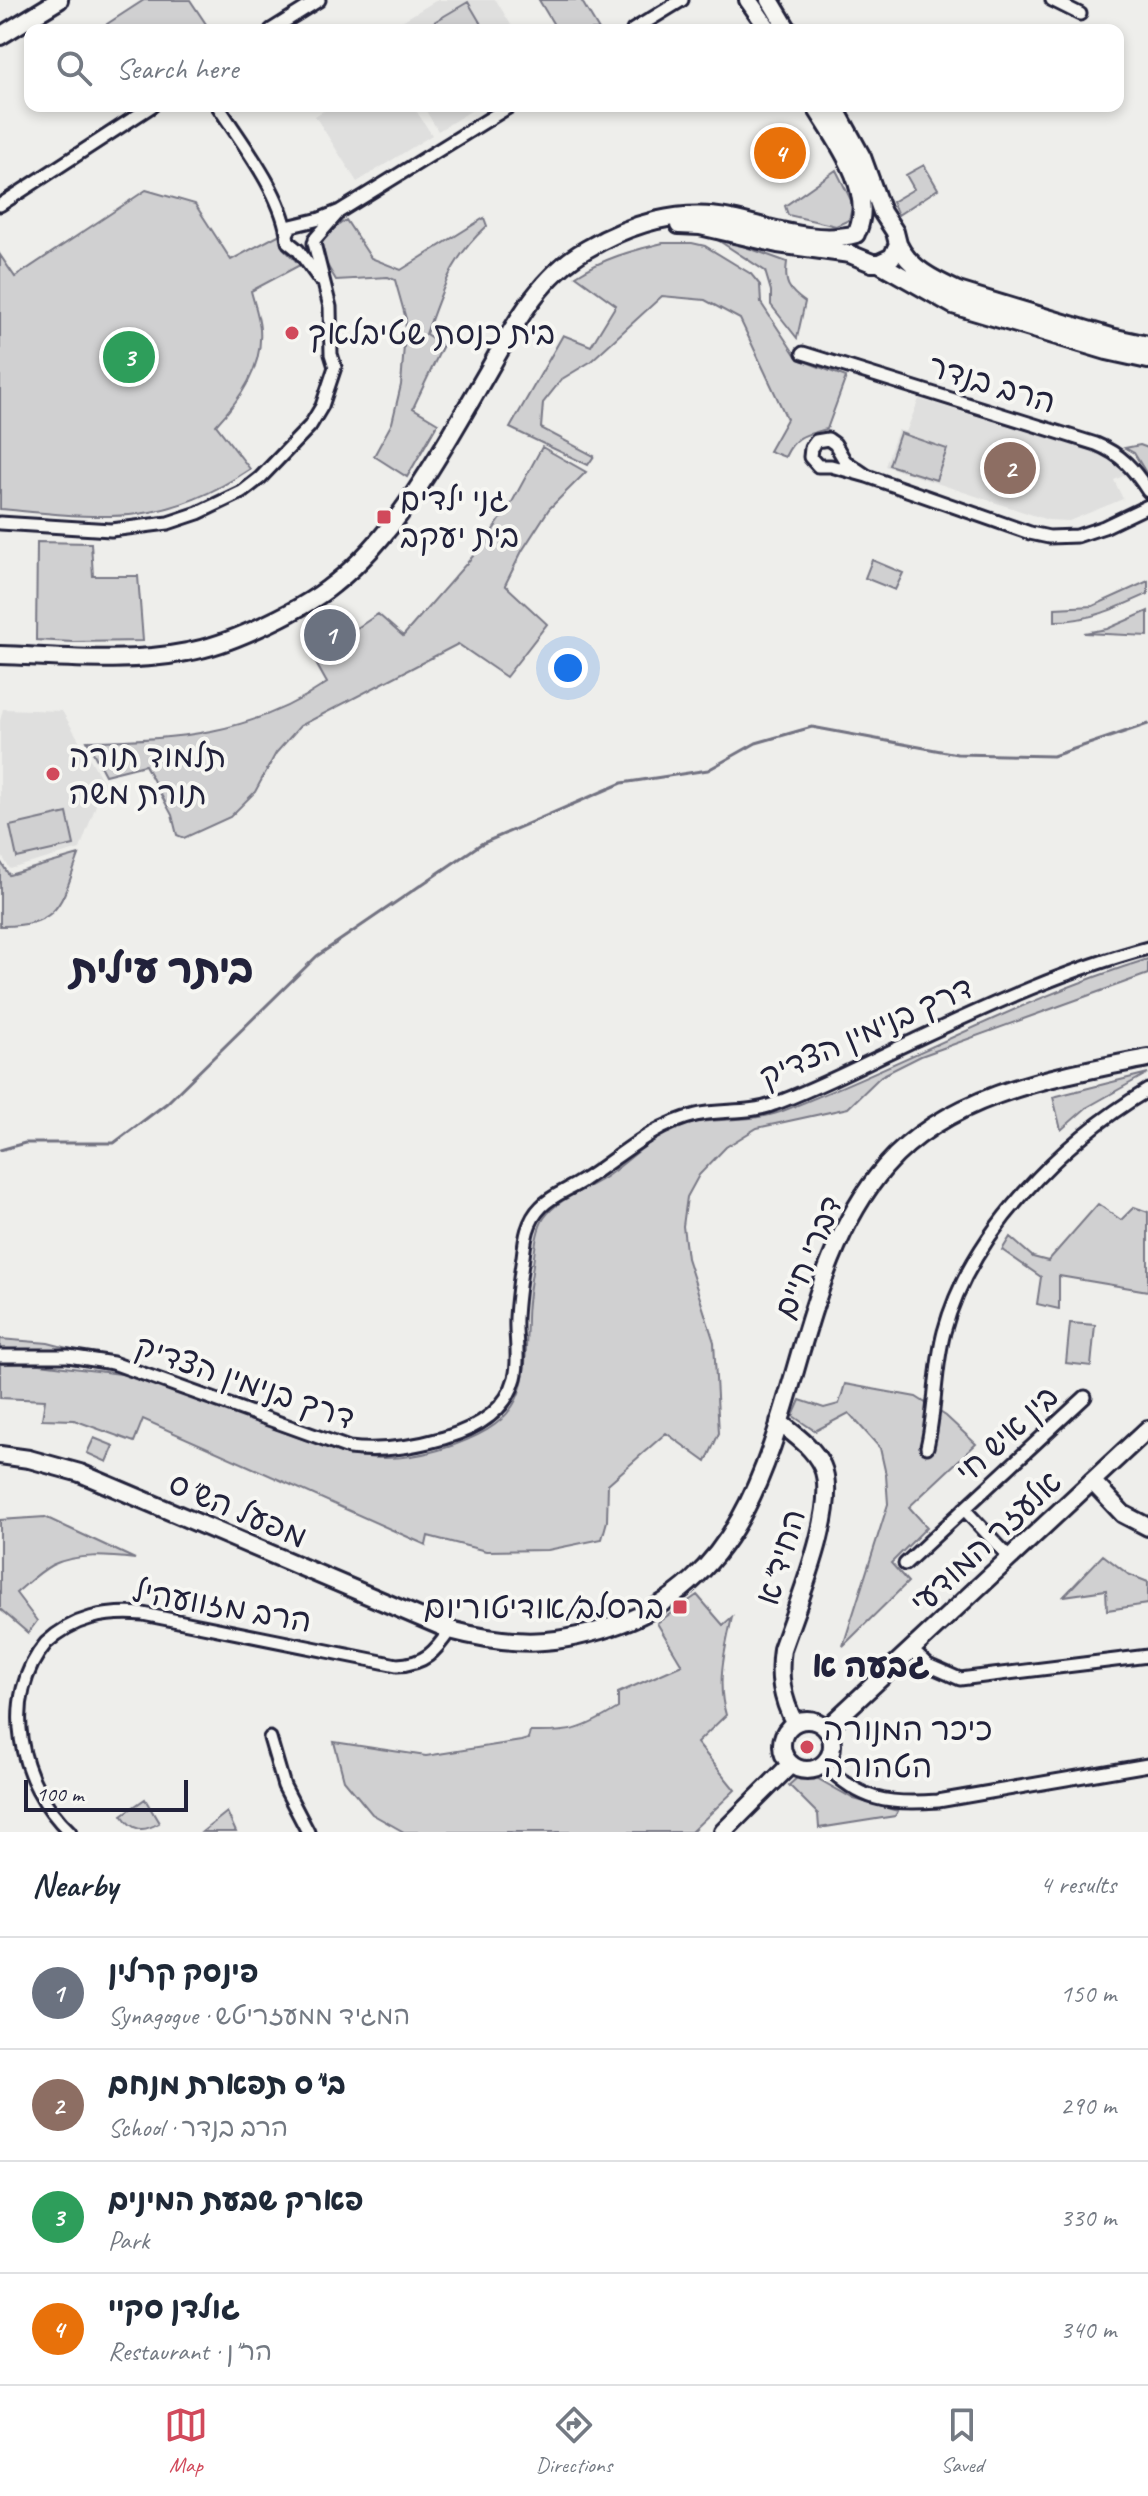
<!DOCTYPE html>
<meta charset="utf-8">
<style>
:root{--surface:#fff;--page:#f6f6f7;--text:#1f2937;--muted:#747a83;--line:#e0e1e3;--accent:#d1495b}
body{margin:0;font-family:Caveat,"Playpen Sans Hebrew",sans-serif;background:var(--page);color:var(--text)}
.scale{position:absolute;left:24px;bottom:20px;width:164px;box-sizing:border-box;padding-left:8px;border:4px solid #22223b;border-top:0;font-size:22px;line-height:28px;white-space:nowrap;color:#22223b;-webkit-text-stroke:6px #f6f6f2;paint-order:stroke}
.you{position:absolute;left:568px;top:668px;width:28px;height:28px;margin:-20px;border:6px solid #fff;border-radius:50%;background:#1a73e8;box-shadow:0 0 0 12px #1a73e833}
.badge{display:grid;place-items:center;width:52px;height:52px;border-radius:50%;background:var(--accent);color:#fff;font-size:26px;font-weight:700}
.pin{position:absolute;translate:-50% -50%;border:4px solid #fff;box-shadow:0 2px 8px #0006}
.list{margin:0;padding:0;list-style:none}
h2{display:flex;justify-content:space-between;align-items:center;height:104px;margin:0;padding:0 32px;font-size:34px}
h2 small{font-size:26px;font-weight:400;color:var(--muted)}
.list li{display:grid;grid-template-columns:52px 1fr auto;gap:24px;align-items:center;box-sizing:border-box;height:112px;padding:0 32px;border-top:2px solid var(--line)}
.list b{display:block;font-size:30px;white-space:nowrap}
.list p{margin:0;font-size:26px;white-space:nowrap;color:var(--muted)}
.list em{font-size:26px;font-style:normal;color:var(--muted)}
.icon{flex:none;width:44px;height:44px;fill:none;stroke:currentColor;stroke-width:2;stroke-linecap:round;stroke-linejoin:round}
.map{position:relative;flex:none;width:1148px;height:1832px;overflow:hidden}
.search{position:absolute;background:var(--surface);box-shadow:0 4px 12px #0003;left:24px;right:24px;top:24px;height:88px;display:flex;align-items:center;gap:20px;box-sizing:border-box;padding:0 28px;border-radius:16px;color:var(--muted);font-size:30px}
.sheet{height:552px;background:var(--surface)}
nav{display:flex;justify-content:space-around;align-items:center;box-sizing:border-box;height:112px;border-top:2px solid var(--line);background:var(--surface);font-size:22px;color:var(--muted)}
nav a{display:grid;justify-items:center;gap:4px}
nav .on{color:var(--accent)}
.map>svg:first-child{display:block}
.built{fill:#dfdfde}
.green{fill:#d0d0d1;stroke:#797986;stroke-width:2}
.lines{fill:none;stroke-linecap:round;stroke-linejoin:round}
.stream{stroke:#727281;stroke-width:3}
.street-casing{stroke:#22223b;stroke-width:17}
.secondary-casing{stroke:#22223b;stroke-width:22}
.street{stroke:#f6f6f2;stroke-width:11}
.secondary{stroke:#f6f6f2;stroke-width:16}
.poi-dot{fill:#d1495b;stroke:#f6f6f2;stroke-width:3}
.labels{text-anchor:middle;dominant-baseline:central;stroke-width:8;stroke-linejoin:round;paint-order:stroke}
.poi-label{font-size:32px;fill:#22223b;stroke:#f6f6f2;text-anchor:start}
.street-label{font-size:32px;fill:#22223b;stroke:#f6f6f2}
.neighbourhood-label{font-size:34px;font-weight:bold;fill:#22223b;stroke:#f6f6f2}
.district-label{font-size:40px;font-weight:bold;fill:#22223b;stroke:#f6f6f2}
</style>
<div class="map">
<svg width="1148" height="1832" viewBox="0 0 1148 1832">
<rect width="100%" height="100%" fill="#eeeeeb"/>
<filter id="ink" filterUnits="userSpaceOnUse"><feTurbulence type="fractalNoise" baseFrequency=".0125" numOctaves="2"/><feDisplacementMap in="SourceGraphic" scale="16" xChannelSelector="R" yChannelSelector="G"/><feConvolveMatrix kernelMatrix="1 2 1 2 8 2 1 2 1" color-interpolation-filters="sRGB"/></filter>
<g filter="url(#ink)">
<path class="built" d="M437,0h59l18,30h-127z
M331,106h82l19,29 -75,47 -42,-66z
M423,106h56l-41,25z
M919,399l186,56 15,12 6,8 -12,5 9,19 -54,22 -21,-1 -163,-54 13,-36 8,2z
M3,709l59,2 42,72 -24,66 -70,20 -10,-16v-132z"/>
<path class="green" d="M144,0h46l20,30h-99l-4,-6z
M539,0h42l18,30h-42z
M468,2l13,22 -11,6h-31l-5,-8z
M924,165l14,24 -40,26 -6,-13 22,-13 -8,-14z
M836,170l17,34 -4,16 -13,6 -48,-11 -3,-9z
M146,190l49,14 36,56 49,-26 3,14 17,17 -49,26c3,12 8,25 9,38 3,38 -19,69 -44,96l34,44c-89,60 -149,49 -250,40v-254l15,22z
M484,218l3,8c-37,33 -44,63 -61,108l17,11 -30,63 25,15 -31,54 -33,-21 18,-33 9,-38 5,-66 -11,-39 -7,-3 -52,3c-19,-31 -23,-38 10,-60l25,38 30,12z
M707,233l80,29c-3,21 1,28 18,40l-8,36 -26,-33v-14l-6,-20z
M663,243h29l13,3 46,28 9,11 1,18 37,56 48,18 -19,52c-22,6 -32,6 -42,28l-16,-6 18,-32 -47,-100 -35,-19 -43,-4 -72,66 -28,17 -19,24 -2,25 53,28 -6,9 -78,-37 53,-93 28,11 25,-41 -40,-29c28,-18 55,-25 87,-33z
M900,433l47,16 -11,31 -47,-15z
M1140,445l8,3v28l-14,-23 -9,-5z
M542,447l44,25 -37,37 -27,42 -17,34 42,39 -41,53 -48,-33 -158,82 -24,27 -21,39 -25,25 -46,21 -7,-3 -5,-20 -27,-50 -40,10 -18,-34c89,-1 165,-7 240,-58l-14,-25 65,-44 25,22 78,-89 30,-43z
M37,542l54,1 2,33h45l5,65 -70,1 -37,-2z
M872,560l31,13 -8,17 -30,-12z
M1148,581v13c-31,14 -59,27 -93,27v-13l38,-2z
M1148,611v25l-64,-3 23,-4z
M67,813l7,32 -57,13 -7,-32z
M79,855c-18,48 -19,72 -79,71v-65l9,14z
M1148,959v15l-227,82 -40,20 -33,32 -91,20 -31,19 -27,28 -12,22 -4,29 4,32 27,84 5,91 -13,29 -40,-29 -58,51 -1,37 -5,18 -54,11 -62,1 -58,-15 -2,9 -283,-126 -9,23 -60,-22 -32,-1 3,-19 -45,-2v-34h40l89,11 212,78c41,9 73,6 113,-8 73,-26 71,-58 73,-127 0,-18 4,-36 6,-54 2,-14 3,-34 11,-46 13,-19 41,-28 60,-40 25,-17 45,-40 75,-51 32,-11 69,-4 101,-15 124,-47 241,-114 368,-153z
M1148,1073l-62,35 -25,22 -8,-33z
M1098,1204l23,16 13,-13 14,5v79l-89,-15v33l-22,-5 4,-27 -39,-27 8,-13 23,20 15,4z
M1070,1323l25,2 -4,41 -25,-3z
M0,1339l48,4 23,6 -71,1z
M845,1384l71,13 30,19 30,28 -67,63 18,20 -36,36 17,19 -65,64 45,-142 -2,-29 -6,-27 -31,-35 -34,18 -22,-15 7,-16 24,8 15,-4z
M94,1438l20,8 -7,16 -20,-9z
M45,1517l90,42c-26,-3 -58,-6 -83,6 -13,7 -25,19 -36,28l21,28 -9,12 -28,-24v-89z
M1103,1555l25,19 20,8v22l-41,6 -1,-20 -42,6z
M697,1595l26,30 9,-8c-7,33 -16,65 -6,98l-29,28 38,47 -44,42h-287l-32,-18 -28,-34 -10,-38 92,14 95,-15 7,-2 2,-7c43,1 52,-2 88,-24v-15l64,-28 -25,-42z
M813,1776l41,23 44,12 -3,5 -76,12 -1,-14 -29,-29 9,-8z
M145,1799l14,24c-15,9 -26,9 -37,-8z
M227,1812l9,20h-34z"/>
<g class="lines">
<path class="stream" d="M0,1150l25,-7h89l53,-40 150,-147 164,-112 141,-61 86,-13 48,-27 56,-16 145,27 96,2 95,-32"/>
<g class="street-casing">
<path id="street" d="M1052,0l28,14
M271,30l48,-30
M633,30l49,-30
M218,106c24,37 62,85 69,128
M0,205l152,-99
M315,239l22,-25
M320,280l-22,-30 -10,-8 -1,-8 4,-8 29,-7 20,-8 170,-105
M803,353l293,91c25,10 38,25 52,47
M867,476l-22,-15 -10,-17 -7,-5 -12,2 -5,7 -1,9 8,9h13l36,10 163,57 19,4 28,-1 27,-9 44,-21
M0,523l111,7 57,-7 30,-10 44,-21 18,-14 50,-52 12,-20 13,-39 -4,-13 -1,-47 -16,-64
M0,1356h68l45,7 236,85c33,4 63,-1 95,-10 31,-9 62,-26 71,-60 5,-19 0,-41 1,-60 1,-20 4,-41 7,-61 2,-18 4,-36 18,-50 11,-12 27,-17 41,-26 38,-24 68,-55 114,-66 26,-6 53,-1 78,-11 49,-18 95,-43 143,-65 75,-35 151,-70 231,-91
M927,1447c9,-38 7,-77 17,-115 26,-98 118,-191 204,-242
M964,1509l46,49
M905,1564l180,-167
M912,1650l16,15 32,14 188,-23
M270,1738l14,48 24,46
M824,1764c36,37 64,41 114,37l210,-36
M70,1832c-52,-49 -70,-134 -24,-189 28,-26 60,-32 97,-29l254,51c28,-1 38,-13 53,-35"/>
</g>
<g class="secondary-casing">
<path id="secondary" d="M748,0l21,30
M770,0l18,30
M0,36l59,-36
M815,106c20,33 59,83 43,124
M679,225l21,1 78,18 72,10 22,9h7l13,-6 6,-13 -3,-12 -13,-20 -20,-55 -28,-51
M898,244c11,24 36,36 60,47l153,46 37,8
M879,263l74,42 154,46 41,9
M0,655c61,2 127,9 187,-3 24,-4 47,-13 69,-23 27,-12 55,-26 78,-45 62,-48 107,-132 146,-199 29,-49 55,-107 107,-136 43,-25 94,-41 144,-30 39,8 85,26 125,15
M779,1422c16,13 34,25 43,44 18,40 -26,141 -40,183 -4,27 0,49 12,73
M0,1455l29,4 51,14 370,157c65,17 109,16 172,-7 189,-71 147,-323 263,-456 64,-74 172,-91 263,-109
M1092,1481l31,33 25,13
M782 1745a25 25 0 1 1 50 0a25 25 0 1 1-50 0Z
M826,1729l322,-300
M723,1832l68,-68"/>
</g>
<use href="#street" class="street"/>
<use href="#secondary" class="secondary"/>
</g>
</g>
<g class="poi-dot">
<circle cx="292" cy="333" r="8"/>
<rect x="376" y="509" width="16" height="16" rx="4"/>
<circle cx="53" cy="774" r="8"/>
<rect x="672" y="1599" width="16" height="16" rx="4"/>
<circle cx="807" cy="1747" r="8"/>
</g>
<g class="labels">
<g class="poi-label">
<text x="308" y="333">בית כנסת שטיבלאך</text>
<text x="400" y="499">גני ילדים<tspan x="400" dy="37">בית יעקב</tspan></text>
<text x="69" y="756">תלמוד תורה<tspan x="69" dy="37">תורת משה</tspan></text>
<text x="664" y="1607" text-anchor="end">ברסלב/אודיטוריום</text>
<text x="823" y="1729">כיכר המנורה<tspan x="823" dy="37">הטהורה</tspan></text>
</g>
<g class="street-label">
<text transform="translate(992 384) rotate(17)">הרב בנדר</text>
<text transform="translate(866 1032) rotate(-24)">דרך בנימין הצדיק</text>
<text transform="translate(808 1257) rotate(-67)">דברי חיים</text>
<text transform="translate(245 1382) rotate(19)">דרך בנימין הצדיק</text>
<text transform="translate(1007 1434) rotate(-43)">בין איש חי</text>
<text transform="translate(238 1510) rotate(23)">מפעל הש"ס</text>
<text transform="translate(986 1542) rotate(-43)">אלעזר המודעי</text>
<text transform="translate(781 1557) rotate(-73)">החיד"א</text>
<text transform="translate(222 1606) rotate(10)">הרב מזוועהיל</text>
</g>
<g class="neighbourhood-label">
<text x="871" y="1665">גבעה א</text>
</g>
<g class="district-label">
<text x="162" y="969">ביתר עילית</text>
</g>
</g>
</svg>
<div class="scale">100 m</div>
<div class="you"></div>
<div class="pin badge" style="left:330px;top:635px;background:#6b7280">1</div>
<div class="pin badge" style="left:1010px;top:468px;background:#8d6e63">2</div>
<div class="pin badge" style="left:129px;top:357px;background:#2e9e5b">3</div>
<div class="pin badge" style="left:780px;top:153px;background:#e8710a">4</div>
<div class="search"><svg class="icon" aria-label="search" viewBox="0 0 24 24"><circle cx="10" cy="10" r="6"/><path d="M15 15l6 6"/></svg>Search here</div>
</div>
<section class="sheet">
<h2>Nearby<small>4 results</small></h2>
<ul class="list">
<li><span class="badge" style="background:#6b7280">1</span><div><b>פינסק קרלין</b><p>Synagogue · המגיד ממעזריטש</p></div><em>150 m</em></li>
<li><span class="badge" style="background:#8d6e63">2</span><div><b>בי&quot;ס תפארת מנחם</b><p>School · הרב בנדר</p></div><em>290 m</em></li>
<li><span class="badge" style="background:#2e9e5b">3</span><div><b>פארק שבעת המינים</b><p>Park</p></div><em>330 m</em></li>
<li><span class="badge" style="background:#e8710a">4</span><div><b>גולדן סקיי</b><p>Restaurant · הר&quot;ן</p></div><em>340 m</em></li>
</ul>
</section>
<nav>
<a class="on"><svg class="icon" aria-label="map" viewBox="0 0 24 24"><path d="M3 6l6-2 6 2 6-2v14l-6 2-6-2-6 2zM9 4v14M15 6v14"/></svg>Map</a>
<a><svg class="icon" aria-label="directions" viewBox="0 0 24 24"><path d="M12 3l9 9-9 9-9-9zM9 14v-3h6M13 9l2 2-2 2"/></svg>Directions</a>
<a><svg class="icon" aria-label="saved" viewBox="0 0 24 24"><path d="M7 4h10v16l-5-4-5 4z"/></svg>Saved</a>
</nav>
